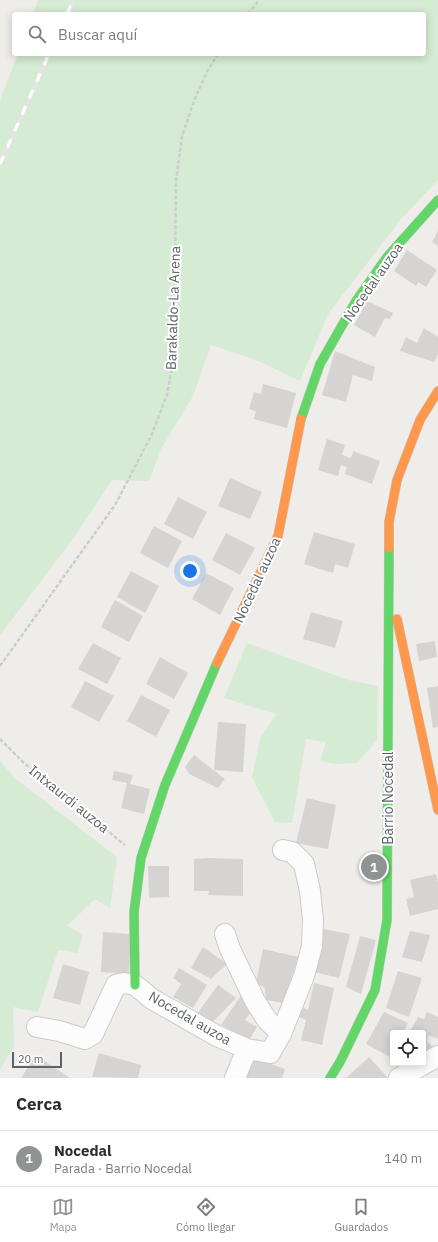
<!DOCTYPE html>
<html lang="es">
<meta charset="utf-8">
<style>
:root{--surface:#fff;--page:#f7f7f7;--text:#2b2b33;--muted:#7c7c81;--line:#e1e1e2;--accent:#909394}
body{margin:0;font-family:"IBM Plex Sans",sans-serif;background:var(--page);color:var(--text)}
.controls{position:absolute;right:12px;bottom:12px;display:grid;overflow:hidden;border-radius:4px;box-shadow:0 2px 10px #0003}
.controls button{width:36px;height:36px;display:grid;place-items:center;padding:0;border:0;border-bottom:1px solid var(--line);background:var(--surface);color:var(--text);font:20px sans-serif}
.scale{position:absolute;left:12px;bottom:10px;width:50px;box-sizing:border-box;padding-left:4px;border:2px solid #5d6267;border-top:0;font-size:11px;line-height:14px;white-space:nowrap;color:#5d6267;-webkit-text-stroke:3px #fff;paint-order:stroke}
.you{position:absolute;left:190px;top:571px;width:14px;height:14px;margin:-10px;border:3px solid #fff;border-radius:50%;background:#1a73e8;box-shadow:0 0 0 6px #1a73e833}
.badge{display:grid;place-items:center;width:26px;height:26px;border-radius:50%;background:var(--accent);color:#fff;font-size:13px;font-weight:700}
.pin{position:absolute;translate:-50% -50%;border:2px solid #fff;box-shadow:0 1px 4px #0006}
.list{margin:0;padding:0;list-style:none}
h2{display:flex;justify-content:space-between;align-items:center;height:52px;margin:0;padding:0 16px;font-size:17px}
h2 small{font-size:13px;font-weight:400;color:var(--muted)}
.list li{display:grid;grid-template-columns:26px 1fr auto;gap:12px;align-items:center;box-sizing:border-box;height:56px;padding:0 16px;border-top:1px solid var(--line)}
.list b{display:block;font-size:15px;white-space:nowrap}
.list p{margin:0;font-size:13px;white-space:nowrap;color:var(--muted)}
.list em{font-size:13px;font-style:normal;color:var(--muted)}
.icon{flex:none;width:22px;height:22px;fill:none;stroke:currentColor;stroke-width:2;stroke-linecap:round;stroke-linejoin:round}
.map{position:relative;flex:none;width:438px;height:1078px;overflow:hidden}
.search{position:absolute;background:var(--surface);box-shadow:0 2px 10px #0003;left:12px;right:12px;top:12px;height:44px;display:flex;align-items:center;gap:10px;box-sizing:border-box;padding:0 14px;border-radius:4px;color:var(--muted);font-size:15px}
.sheet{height:108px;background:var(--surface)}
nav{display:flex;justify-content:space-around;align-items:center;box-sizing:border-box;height:56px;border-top:1px solid var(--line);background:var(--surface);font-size:11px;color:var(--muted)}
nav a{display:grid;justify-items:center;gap:2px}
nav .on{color:var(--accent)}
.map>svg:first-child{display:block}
.green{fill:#d6ebd3}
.building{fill:#d5d4d2}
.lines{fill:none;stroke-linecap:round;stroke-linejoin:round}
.street-casing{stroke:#cbcbcb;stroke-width:22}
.fast-casing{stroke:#c9cac9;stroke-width:10}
.slow-casing{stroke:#c9cac9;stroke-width:10}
.path{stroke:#cacfcb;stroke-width:2.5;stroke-dasharray:4 2;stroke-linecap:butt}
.street{stroke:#fcfcfc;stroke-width:20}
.fast{stroke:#63d668;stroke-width:9}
.slow{stroke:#ff974d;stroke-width:9}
.rail-casing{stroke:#e3e4e3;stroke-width:4.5}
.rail{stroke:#fff;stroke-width:3;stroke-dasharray:9;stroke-linecap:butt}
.labels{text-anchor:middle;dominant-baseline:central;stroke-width:4;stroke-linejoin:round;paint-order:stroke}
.street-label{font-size:14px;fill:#5d6267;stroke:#fff}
</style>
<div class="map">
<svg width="438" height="1078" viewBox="0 0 438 1078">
<rect width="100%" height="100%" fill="#eeede9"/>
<path class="green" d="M38,0h400v180l-36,38 -74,96 -28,67 -46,-22 -43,-14 -18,51 -32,53 -12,32 -37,-1 -36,55 -76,100v-535l18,-46h406v-40h-391z
M247,643l101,37 30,6 -1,54 -20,23 -22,1 -15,-3 6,-19 -20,-3 -14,84 -17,-1 -23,-45 8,-38 16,-25 -52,-16z
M0,761l16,18 101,78 -7,51 -15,-9 -28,27 16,9 -6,18 -19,-3 -20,62 -25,-5 1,39 -14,24z"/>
<path class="building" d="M438,231v15l-6,-4z
M407,250l30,20 -11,17 -8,-5 -2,4 -22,-15z
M367,301l26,12 -3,6 -5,-1 -10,19 -21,-12z
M424,328l14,9v17l-4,8 -34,-11 6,-14 11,6z
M335,351l40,16 -3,14 -19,-6 -7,27 -24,-7z
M263,384l33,9 -9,35 -33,-9 2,-8 -7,-2 5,-17 7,2z
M327,439l18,6 -3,10 9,3 2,-7 27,10 -8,23 -27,-10 2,-7 -6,-2 -3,11 -20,-6z
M230,478l32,14 -12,27 -32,-13z
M178,497l29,15 -14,27 -29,-15z
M154,526l28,15 -14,27 -28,-15z
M314,532l41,12 -7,24 -13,-4 -2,9 -29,-9z
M226,533l29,15 -15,27 -28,-15z
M131,571l28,15 -14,27 -28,-16z
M206,573l28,15 -14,27 -28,-16z
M115,600l28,16 -14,26 -28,-15z
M311,612l32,9 -8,27 -32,-9z
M435,641l2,16 -18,4 -3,-17z
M93,643l28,15 -14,26 -29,-15z
M160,657l28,16 -14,26 -28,-15z
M85,681l29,15 -15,26 -28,-15z
M438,686v41l-5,1 -6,-40z
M141,695l29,15 -14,27 -29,-16z
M218,722l28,2 -3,48 -29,-2z
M194,755l31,24 -7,9 -29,-14 -4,-7z
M114,771l19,4 -3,9 20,5 -6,25 -23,-6 6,-25 -15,-3z
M307,798l29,7 -8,44 -32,-6z
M207,858l36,1v37l-35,-1 1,-4h-15v-32z
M148,866h21v31l-20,1z
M436,874l2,8v27l-28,7 -4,-17 8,-2 -4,-17z
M317,928l33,6 -11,44 -25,-6z
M410,931l20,4 -8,27 -20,-5z
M103,932l28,2 -2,40 -28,-2z
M360,936l16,4 -15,54 -15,-7z
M203,947l24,17 -16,15 -20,-11z
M263,949l35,8 -15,46 -17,-3 -1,-12 -9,-5z
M63,964l26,8 -9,33 -27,-7z
M179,968l28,17 -14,23 -20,-11 8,-13 -8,-6z
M398,971l24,7 -13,39 -23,-9z
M314,983l20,5 -12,57 -21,-5 5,-20 -7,-3 2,-10 7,3z
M218,985l18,13 -25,26 -15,-9z
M242,994l11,15 -8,11 12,7 -8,13 -28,-15z
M384,1012l24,11 -5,10h-10v18l-3,6 -24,-13z
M427,1012l11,5v22l-10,-4 -1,7 8,6 -12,5v-20h-14l9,-16 6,2z
M99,1053l42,12 -3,13 -46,-1z
M36,1055l34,23h-49z
M250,1057l35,12 -3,9h-38z
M369,1057l19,21h-42z"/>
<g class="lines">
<g class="street-casing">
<path id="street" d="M225,934l5,15 25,52 12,19 14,14
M37,1027l22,4 26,8 8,-5 23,-49 8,-2 11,2 17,14 65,37 30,13
M235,1078l12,-29 23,4 11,-19 23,-58 8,-30 1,-26 -3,-29 -6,-27 -12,-12 -9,-2
M399,1078l39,-22"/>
</g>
<g class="fast-casing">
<path id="fast" d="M301,419l19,-55 36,-63 31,-44 51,-57
M135,985l-1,-73 7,-54 24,-73 52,-122
M330,1078l10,-16 35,-72 12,-70 2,-372"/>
</g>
<g class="slow-casing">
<path id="slow" d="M389,548v-26l8,-42 23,-60 18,-29
M397,619l41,191
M217,663l61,-127 23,-117"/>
</g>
<path class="path" d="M248,14l11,-14
M0,666l115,-161 36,-69 16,-41 7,-40 2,-174 6,-45 13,-38 13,-28 10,-16
M0,739l24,24 101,82"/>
<use href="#street" class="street"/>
<use href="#fast" class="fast"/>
<use href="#slow" class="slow"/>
<g class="rail-casing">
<path id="rail" d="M67,14l6,-14
M0,164l49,-110"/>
</g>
<use href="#rail" class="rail"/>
</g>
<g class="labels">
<g class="street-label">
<text transform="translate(373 282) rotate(-55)">Nocedal auzoa</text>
<text transform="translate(173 308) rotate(-88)">Barakaldo-La Arena</text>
<text transform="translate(257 580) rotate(-65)">Nocedal auzoa</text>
<text transform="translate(388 798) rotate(-90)">Barrio Nocedal</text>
<text transform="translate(69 799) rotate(39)">Intxaurdi auzoa</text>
<text transform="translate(190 1018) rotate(30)">Nocedal auzoa</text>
</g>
</g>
</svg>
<div class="controls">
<button><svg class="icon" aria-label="locate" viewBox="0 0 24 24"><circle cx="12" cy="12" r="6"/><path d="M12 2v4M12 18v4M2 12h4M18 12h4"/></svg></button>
</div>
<div class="scale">20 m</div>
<div class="you"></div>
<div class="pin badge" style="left:374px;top:867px">1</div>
<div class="search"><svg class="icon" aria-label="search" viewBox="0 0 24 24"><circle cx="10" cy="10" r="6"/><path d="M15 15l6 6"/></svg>Buscar aquí</div>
</div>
<section class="sheet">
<h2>Cerca<small></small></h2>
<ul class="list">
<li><span class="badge">1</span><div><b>Nocedal</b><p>Parada · Barrio Nocedal</p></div><em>140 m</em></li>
</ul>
</section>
<nav>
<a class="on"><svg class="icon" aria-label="map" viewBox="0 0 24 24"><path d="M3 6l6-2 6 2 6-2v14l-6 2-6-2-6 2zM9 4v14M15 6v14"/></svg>Mapa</a>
<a><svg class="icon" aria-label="directions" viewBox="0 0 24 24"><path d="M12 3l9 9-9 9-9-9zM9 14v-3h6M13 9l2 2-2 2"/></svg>Cómo llegar</a>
<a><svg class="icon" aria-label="saved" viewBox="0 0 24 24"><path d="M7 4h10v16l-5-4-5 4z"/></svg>Guardados</a>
</nav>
